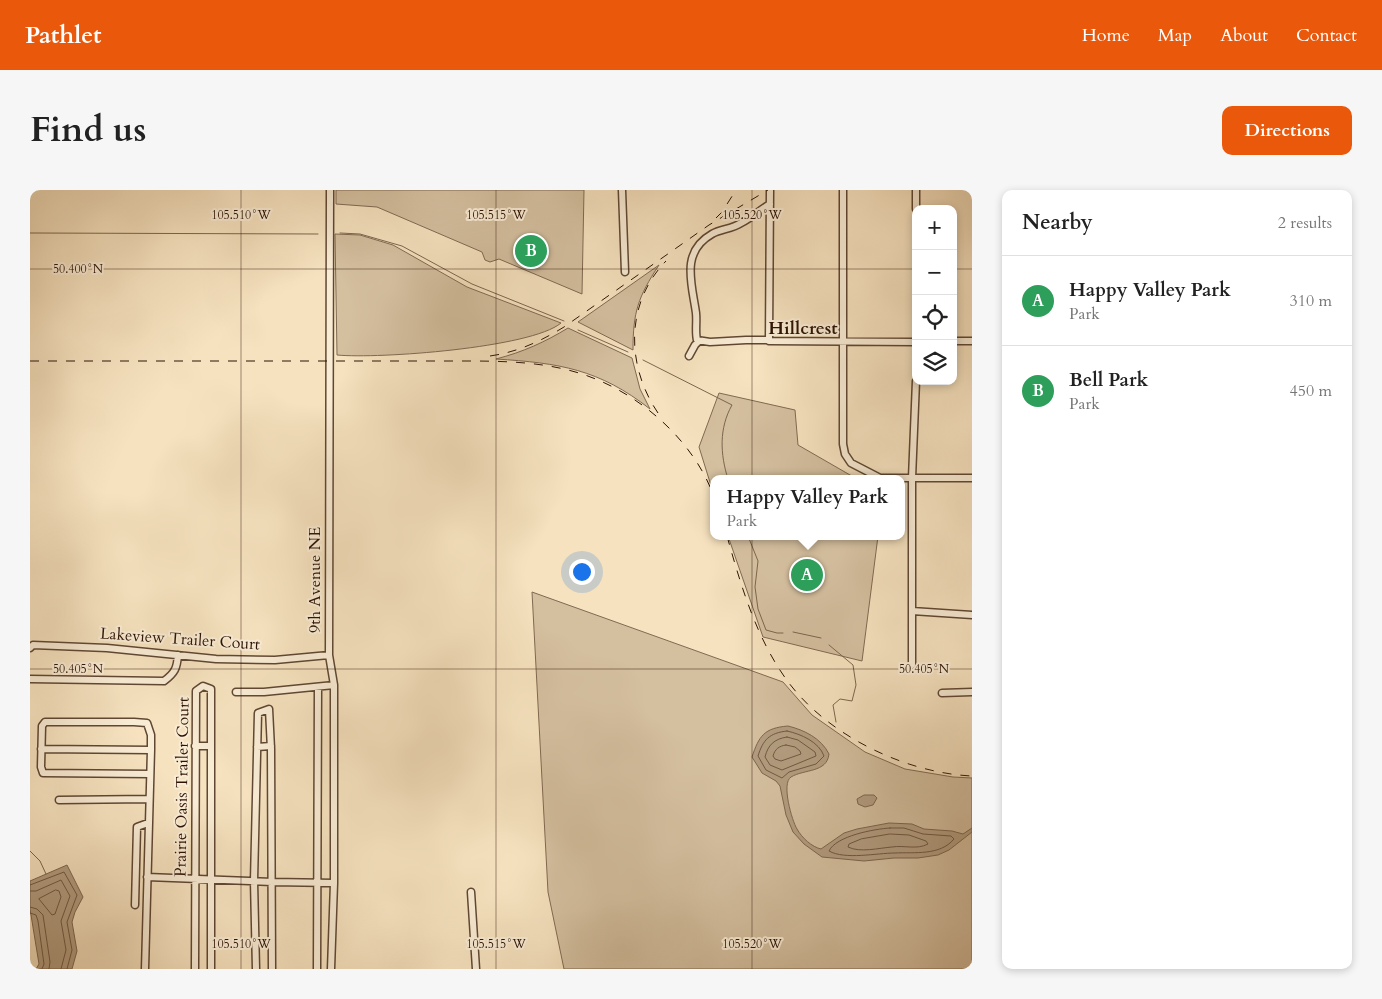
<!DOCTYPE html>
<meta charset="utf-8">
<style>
:root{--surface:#fff;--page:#f6f6f6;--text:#222;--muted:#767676;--line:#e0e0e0;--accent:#ea580c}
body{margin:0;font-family:Cardo,serif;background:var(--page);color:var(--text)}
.controls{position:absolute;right:15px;top:15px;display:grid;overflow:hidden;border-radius:10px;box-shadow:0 2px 8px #0003}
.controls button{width:45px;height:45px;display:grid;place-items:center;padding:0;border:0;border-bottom:1px solid var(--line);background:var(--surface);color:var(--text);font:25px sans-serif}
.you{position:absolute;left:551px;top:381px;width:18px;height:18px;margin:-12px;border:4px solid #fff;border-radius:50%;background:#1a73e8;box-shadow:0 0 0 8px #1a73e833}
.badge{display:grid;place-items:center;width:32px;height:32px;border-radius:50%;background:var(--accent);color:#fff;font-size:16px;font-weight:700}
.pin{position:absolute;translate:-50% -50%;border:2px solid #fff;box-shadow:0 1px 5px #0006}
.popup{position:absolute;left:680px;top:285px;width:195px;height:65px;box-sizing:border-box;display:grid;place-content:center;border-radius:10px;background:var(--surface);filter:drop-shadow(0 1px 4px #0005);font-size:16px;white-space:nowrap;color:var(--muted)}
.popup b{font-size:19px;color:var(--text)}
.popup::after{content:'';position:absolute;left:50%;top:100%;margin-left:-10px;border:10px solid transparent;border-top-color:var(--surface)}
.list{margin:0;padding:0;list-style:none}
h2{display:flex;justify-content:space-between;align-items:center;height:65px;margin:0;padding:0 20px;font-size:21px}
h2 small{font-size:16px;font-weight:400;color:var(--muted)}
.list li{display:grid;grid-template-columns:32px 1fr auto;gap:15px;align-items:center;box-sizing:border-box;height:90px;padding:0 20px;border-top:1px solid var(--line)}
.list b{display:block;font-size:19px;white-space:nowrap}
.list p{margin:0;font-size:16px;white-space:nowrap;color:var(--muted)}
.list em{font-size:16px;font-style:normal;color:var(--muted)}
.icon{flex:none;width:28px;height:28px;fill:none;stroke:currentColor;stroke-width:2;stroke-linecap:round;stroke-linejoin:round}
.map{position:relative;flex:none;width:942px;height:779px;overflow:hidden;border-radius:10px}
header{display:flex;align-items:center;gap:30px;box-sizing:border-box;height:70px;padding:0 25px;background:var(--accent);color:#fff}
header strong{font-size:24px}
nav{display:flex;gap:28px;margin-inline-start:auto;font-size:18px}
.intro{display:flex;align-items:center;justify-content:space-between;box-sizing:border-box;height:120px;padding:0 30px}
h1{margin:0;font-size:35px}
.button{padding:12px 22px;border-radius:10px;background:var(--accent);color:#fff;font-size:18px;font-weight:700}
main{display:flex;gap:30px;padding:0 30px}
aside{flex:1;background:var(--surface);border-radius:10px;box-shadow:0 2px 8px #0003}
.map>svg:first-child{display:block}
.green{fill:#d4bf9f;stroke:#806952}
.water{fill:#b29c7f;stroke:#7d654e}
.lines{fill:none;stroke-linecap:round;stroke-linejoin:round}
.shore{stroke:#705842;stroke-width:1}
.stream{stroke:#7d654e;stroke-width:1}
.minor-casing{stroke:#5f4733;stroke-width:9}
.minor{stroke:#f9ecd5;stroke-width:6}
.rail{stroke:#2d1304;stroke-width:1;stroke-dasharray:9 9;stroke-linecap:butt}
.ticks{fill:none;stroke:#2d1304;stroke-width:1;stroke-opacity:0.45}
.labels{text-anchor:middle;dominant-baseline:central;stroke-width:4;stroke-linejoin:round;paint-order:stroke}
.street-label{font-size:16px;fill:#2d1304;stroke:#f9ecd5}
.neighbourhood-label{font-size:18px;font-weight:bold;fill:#2d1304;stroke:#f9ecd5}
.ticks-label{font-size:12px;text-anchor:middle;fill:#2d1304;stroke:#f9ecd5;stroke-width:4;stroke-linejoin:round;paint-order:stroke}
</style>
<header>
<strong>Pathlet</strong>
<nav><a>Home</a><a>Map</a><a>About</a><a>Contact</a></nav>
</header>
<div class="intro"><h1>Find us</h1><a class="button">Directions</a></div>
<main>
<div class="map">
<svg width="942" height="779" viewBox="0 0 942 779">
<rect width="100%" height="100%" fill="#f6e2bf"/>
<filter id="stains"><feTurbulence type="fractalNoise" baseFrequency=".004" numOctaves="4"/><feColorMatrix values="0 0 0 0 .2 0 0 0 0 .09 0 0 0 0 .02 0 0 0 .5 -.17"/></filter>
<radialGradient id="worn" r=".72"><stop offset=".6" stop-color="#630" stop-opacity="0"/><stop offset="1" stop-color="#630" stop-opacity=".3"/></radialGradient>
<path class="green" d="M306,0h248l-2,104 -83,-35 -9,3 -5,-2 -3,-8 -105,-45 -41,-3z
M305,44l25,1 33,10 74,42 94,36c-30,25 -183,36 -224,32z
M629,75c-21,32 -26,47 -26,85l-55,-28z
M538,138l64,30 8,31 10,20c-51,-40 -91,-46 -154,-50 27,-7 49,-17 72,-31z
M689,203l76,17 3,35 59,34h-144v13l-14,-45z
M698,346h150l-16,125 -99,-24z
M502,402l251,90 29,33 53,37 40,17 48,8 19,1v191h-408l-16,-77z"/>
<path class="water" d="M758,536c16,4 33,12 41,28 -2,19 -25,15 -38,23 -10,6 1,44 6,52 5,9 15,18 24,20l23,-16 13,-4 32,-6 23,1 12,5 28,2 11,3 9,-6v4l-23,18 -11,5 -20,3h-24l-30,3 -42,-4 -18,-13 -11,-12 -7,-17 -6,-29 -4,-5 -14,-8 -10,-16c7,-21 12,-29 36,-31z
M834,605h10l3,3 -4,7 -8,2 -7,-3 -1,-5z
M37,675l16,32 -8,15 -3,10 5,29 -5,18h-36l3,-5 -9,-55v-28z"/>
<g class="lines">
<path class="shore" d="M757,541c14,3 32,11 37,25l-8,8 -27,8 -7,6 -16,-8 -8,-14c5,-16 11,-23 29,-25z
M757,547l11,3 17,12 1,4 -34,14 -12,-5 -5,-8c3,-12 9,-18 22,-20z
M756,555l9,2 5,4 1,3 -20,7 -6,-2 -2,-3c2,-7 6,-10 13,-11z
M860,638h14l19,6 28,2 3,3c-14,17 -40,13 -59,14 -18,0 -50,7 -66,-2 7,-15 45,-22 61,-23z
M860,644l19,1 17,6 2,3c-11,6 -24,1 -36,3 -13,1 -32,6 -44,0l1,-3 12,-5z
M0,695l34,-13 13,23 -10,27 5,28 -5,19
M26,700l3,1 2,6 -6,17 -3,1 -13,-16z
M0,701h6l25,-11 9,16 -9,25 5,29 -5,19
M0,717l7,2 6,6 7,47 -1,7
M0,723l6,2 2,6 6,43 -2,5"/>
<path class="stream" d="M0,43l288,1
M310,43l20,1 42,12 70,38 92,37
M548,140l50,22
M613,170l89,45c-13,23 -12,49 -4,74
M718,346l10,25 -3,26 3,22 8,21 11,3h6
M763,442l28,6
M799,455l24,20 3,20 -4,16 -12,-2 -7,6 3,17
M0,661l10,10 6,13"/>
<g class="minor-casing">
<path id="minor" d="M300,0l-1,465 5,30v198l-3,86
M592,0l3,82
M740,0l-1,151 147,1
M813,0v254l2,10 6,9 29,15h92
M886,19v-19
M739,150h-23l-36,2 -13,-2c-2,-8 0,-18 -1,-27 -4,-29 -16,-61 16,-79 9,-5 20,-5 29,-11 10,-5 19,-13 29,-19
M923,151h19
M659,166l6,-11 4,-4
M882,421l60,4
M0,458l3,-3 74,3 109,11 59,1 54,-5
M882,475v-187l4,-97
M0,489l134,2c11,-8 13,-13 14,-26
M206,502h28l70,-7
M912,503l30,-1
M165,556h16
M227,557l14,-1
M11,559l110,1
M29,610l90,-1
M117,687l125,5 62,1
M441,702l5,77
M105,715l2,-78 11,-4
M115,779l6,-219v-15l-4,-12 -13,-1h-89l-3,4 -1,41 2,6 107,1
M165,779l1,-278 7,-5 8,3v280
M226,779l-2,-88 4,-168 11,-4 2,40 1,220
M287,779l1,-282"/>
</g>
<use href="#minor" class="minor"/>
<path class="rail" d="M686,28l6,-6 14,-22
M460,166c28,-4 51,-15 74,-29l145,-102 59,-35
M0,171c112,0 224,0 336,0 33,0 66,0 99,0 45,0 91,1 133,19 50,21 96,64 115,114
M628,223c-32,-47 -33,-110 8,-152
M697,346c14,50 29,101 59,143 40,56 119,94 186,97"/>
</g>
<path class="ticks" d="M211,0v779M466,0v779M722,0v779M0,79h886M923,79h19M0,479h942"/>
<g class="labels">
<g class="street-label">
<text transform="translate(285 390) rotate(-90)">9th Avenue NE</text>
<text transform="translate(150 449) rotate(4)">Lakeview Trailer Court</text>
<text transform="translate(152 597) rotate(-89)">Prairie Oasis Trailer Court</text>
</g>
<g class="neighbourhood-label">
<text x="773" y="138">Hillcrest</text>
</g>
</g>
<g class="ticks-label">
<text x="211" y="29">105.510°W</text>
<text x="466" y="29">105.515°W</text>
<text x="722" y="29">105.520°W</text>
<text x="48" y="83">50.400°N</text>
<text x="894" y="483">50.405°N</text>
<text x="48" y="483">50.405°N</text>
<text x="211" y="758">105.510°W</text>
<text x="466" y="758">105.515°W</text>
<text x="722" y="758">105.520°W</text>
</g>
<rect width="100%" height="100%" filter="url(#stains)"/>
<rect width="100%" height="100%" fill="url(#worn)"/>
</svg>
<div class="controls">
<button>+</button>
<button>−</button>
<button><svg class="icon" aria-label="locate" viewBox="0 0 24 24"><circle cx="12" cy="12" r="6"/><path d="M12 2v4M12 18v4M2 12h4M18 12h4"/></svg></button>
<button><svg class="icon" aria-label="layers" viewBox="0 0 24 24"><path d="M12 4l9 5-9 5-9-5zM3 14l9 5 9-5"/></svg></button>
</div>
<div class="you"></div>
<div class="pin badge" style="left:777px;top:385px;background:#2e9e5b">A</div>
<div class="popup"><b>Happy Valley Park</b>Park</div>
<div class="pin badge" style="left:501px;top:61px;background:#2e9e5b">B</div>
</div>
<aside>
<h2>Nearby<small>2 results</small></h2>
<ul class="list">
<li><span class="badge" style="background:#2e9e5b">A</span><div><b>Happy Valley Park</b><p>Park</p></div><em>310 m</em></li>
<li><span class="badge" style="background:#2e9e5b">B</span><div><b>Bell Park</b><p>Park</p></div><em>450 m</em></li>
</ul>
</aside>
</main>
